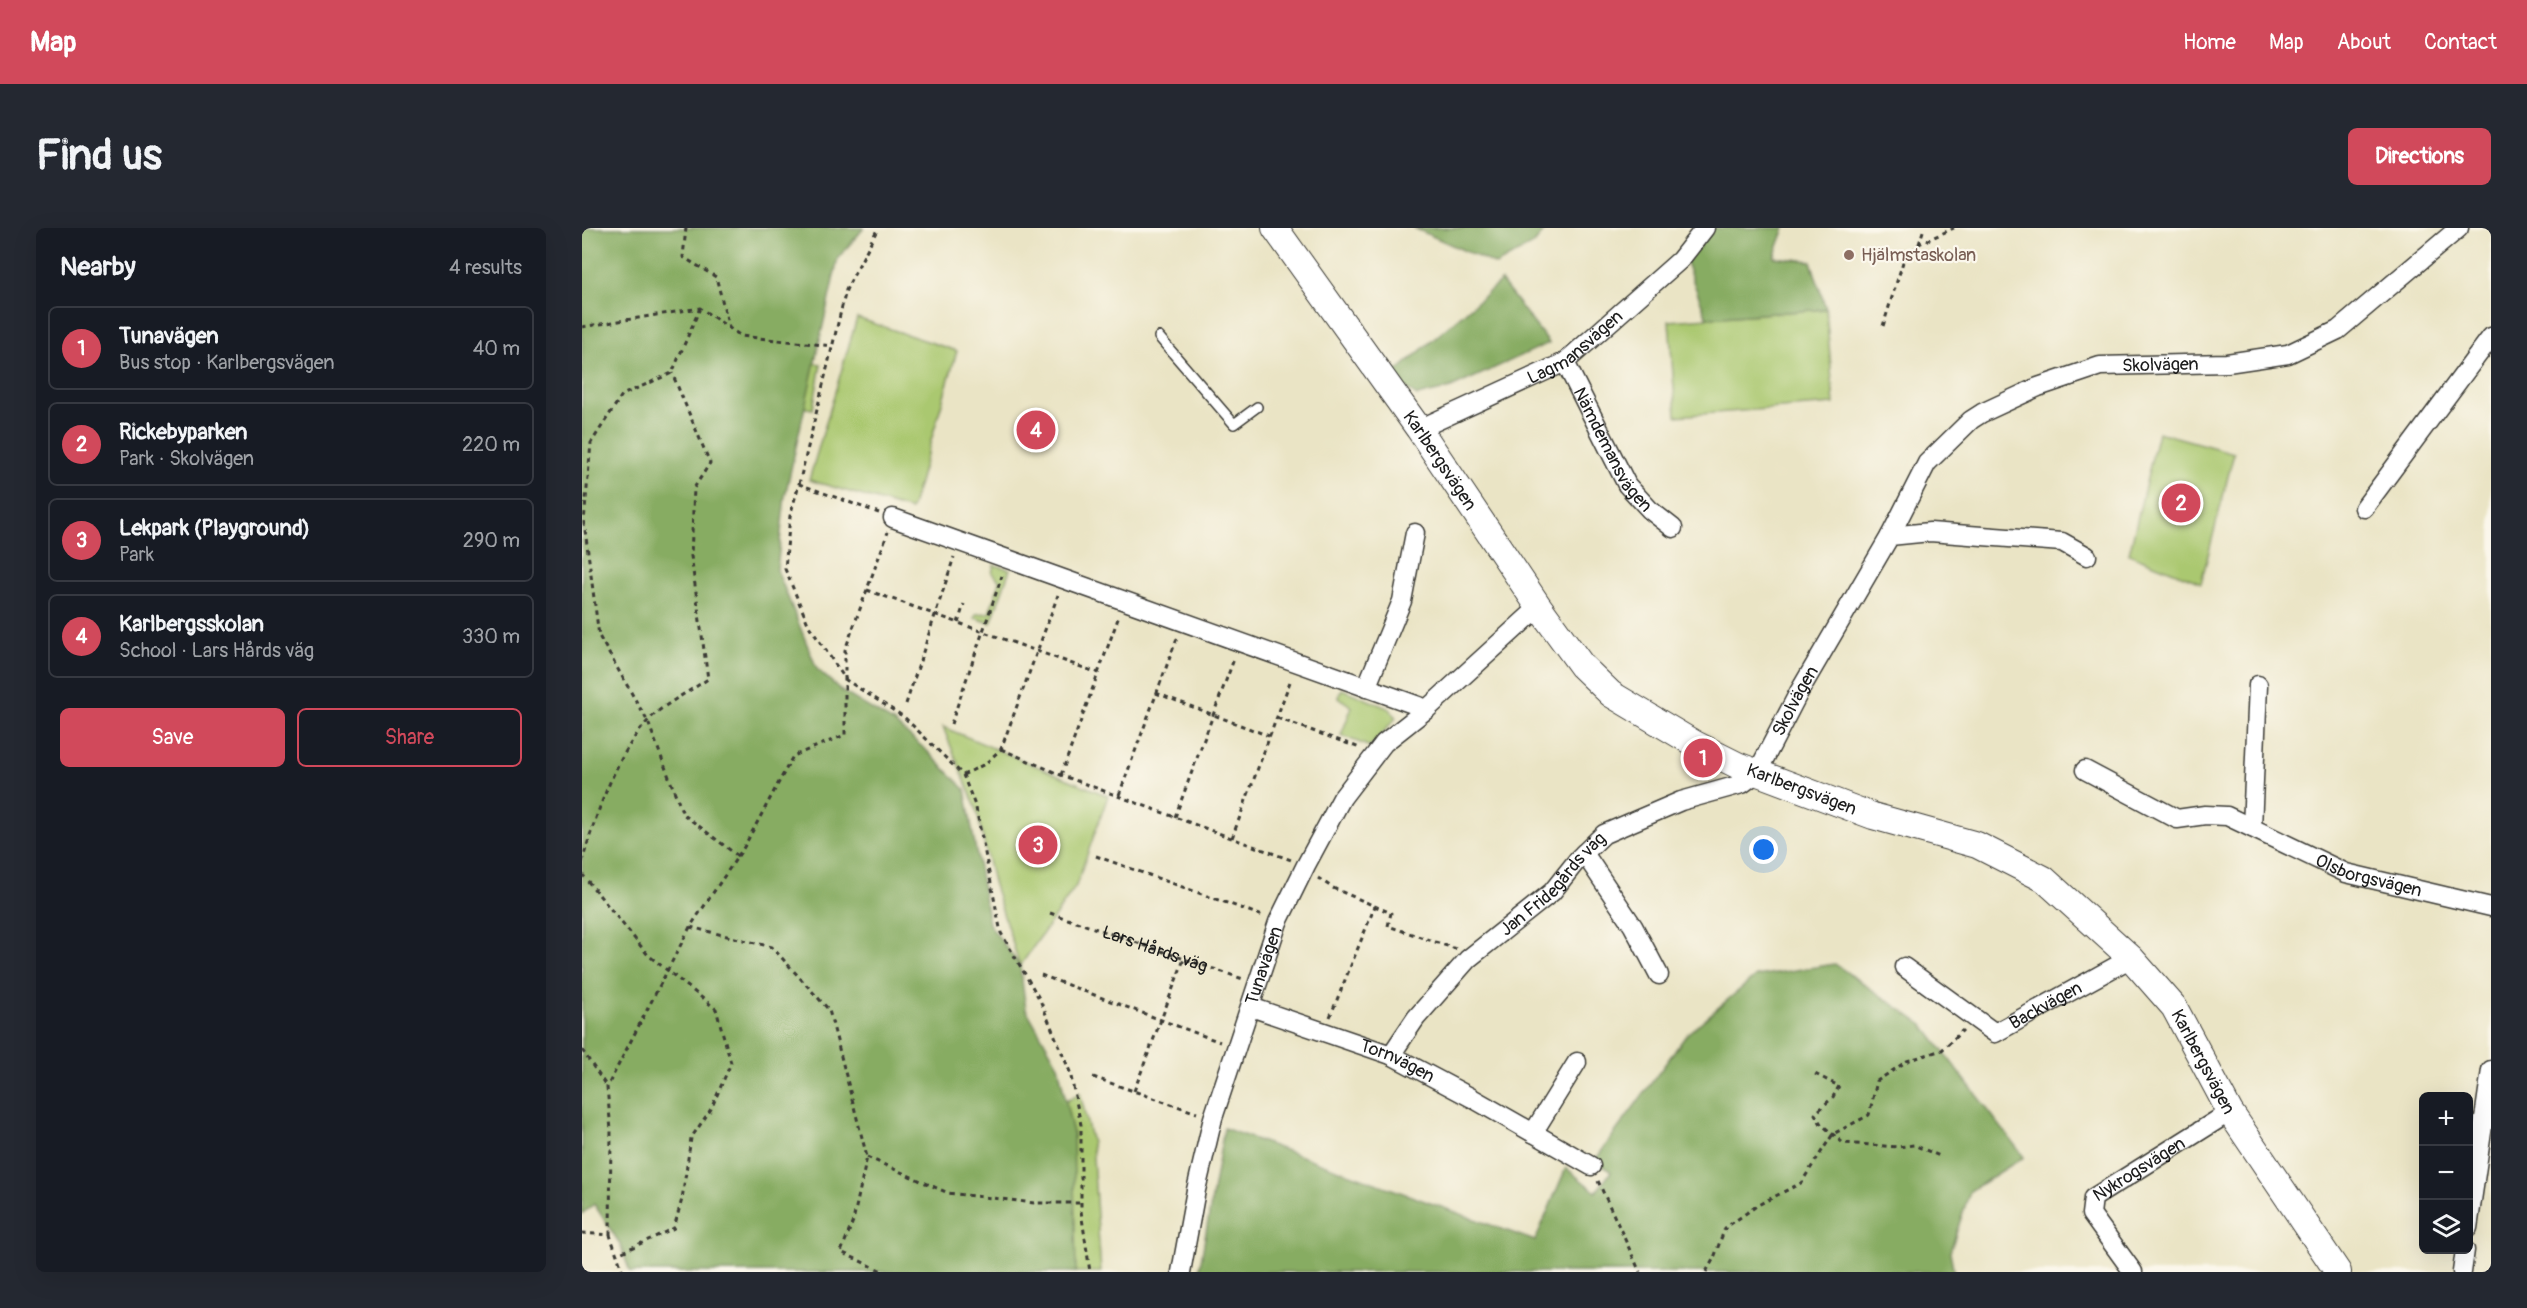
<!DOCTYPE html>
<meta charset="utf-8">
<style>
:root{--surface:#171b24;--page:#242831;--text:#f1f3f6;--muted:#9ea1a6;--line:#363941;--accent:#d1495b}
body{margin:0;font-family:Pangolin,sans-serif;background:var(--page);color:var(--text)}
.controls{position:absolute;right:18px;bottom:18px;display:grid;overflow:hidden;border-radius:9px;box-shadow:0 6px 24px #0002}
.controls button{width:54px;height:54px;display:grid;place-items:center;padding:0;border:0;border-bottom:2px solid var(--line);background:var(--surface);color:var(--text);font:30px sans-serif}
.you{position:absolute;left:1182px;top:622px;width:21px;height:21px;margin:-15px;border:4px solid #fff;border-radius:50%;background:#1a73e8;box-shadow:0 0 0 9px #1a73e833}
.badge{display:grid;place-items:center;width:39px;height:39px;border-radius:50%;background:var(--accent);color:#fff;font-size:20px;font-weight:700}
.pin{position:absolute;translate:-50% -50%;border:3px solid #fff;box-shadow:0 2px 6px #0006}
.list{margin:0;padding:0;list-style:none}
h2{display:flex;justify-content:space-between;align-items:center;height:78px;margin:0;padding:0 24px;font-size:26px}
h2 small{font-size:20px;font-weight:400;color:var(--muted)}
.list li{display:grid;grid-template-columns:39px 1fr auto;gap:18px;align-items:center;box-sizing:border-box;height:84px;margin:0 12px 12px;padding:0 12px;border:2px solid var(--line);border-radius:9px}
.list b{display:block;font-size:22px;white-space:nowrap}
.list p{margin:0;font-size:20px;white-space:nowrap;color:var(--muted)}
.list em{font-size:20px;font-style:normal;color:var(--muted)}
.actions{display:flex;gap:12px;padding:18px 24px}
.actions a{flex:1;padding:14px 0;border:2px solid var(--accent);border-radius:9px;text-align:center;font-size:21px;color:var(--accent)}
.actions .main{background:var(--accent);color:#fff}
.icon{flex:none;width:33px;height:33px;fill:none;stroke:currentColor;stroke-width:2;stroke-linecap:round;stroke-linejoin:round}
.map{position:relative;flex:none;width:1909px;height:1044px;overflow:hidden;border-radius:9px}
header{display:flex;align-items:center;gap:36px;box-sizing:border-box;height:84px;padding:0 30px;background:var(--accent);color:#fff}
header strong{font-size:28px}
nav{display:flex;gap:33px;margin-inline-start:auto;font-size:21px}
.intro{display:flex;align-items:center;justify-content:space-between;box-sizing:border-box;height:144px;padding:0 36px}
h1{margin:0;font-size:42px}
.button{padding:15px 27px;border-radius:9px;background:var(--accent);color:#fff;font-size:21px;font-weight:700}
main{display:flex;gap:36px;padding:0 36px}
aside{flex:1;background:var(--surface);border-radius:9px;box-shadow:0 6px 24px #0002}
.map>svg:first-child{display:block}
.green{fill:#aac86f;stroke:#637246;stroke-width:1.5}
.forest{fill:#87ac62;stroke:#52643f;stroke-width:1.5}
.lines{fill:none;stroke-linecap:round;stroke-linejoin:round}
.lane-casing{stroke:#3b3a35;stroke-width:12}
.street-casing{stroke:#3b3a35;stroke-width:21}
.secondary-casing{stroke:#3b3a35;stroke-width:28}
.path{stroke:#3b3a35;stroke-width:3;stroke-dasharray:4.5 4.5;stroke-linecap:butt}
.lane{stroke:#fff;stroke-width:9}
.street{stroke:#fff;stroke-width:18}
.secondary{stroke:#fff;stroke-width:26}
.education-dot{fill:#8d6e63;stroke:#fbf7ec;stroke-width:2}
.labels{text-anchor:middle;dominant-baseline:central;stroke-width:4.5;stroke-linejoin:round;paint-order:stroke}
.education-label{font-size:18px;fill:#785e54;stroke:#fbf7ec;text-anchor:start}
.street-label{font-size:18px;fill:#1c1c1c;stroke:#fbf7ec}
</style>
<header>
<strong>Map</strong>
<nav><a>Home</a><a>Map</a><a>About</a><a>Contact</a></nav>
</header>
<div class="intro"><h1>Find us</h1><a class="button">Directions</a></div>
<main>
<aside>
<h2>Nearby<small>4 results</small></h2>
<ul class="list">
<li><span class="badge">1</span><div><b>Tunavägen</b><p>Bus stop · Karlbergsvägen</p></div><em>40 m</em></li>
<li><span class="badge">2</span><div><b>Rickebyparken</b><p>Park · Skolvägen</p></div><em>220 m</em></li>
<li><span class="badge">3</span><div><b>Lekpark (Playground)</b><p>Park</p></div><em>290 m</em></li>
<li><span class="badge">4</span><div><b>Karlbergsskolan</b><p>School · Lars Hårds väg</p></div><em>330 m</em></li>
</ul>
<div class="actions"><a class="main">Save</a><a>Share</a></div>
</aside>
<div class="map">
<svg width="1909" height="1044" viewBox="0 0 1909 1044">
<rect width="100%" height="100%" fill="#fbf7ec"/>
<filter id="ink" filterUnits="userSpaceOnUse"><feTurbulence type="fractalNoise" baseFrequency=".0167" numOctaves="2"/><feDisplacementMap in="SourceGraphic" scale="12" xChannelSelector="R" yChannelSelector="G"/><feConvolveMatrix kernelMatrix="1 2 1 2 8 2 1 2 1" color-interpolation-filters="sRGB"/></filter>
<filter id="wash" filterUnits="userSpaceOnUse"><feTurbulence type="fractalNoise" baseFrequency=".008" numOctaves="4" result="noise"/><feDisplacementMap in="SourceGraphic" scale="24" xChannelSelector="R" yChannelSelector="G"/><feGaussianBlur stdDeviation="1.35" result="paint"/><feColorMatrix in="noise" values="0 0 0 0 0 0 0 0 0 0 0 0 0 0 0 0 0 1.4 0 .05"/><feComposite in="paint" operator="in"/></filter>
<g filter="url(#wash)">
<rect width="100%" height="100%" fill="#eae4c5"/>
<path class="green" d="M1244,81l8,95 -158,12 -7,-95z
M275,90l100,33 -46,159 -102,-30z
M216,133l23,3 -8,45 -22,-3z
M1576,204l76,21 -33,130 -72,-29z
M412,337l16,4 -19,54 -16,-5 1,-4 13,-1 11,-32 -8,-8z
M760,461l48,20 6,9 -26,29 -29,-12 11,-28 -14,-10z
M361,499l165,69 -32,90 -56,80 -27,-84 -17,-74z
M498,865l12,50 9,129h-28l-12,-168z"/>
<path class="forest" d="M0,0h282l-26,30 -53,238 -8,74 40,99 26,23 50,30 33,28 39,39 24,135 31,42 6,43 32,56 15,69 3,138h-446l-10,-28 -26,-40 -12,10z
M832,0h132l-11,15 -39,22z
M1131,0h72l-11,29 37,4 15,48 -119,9 -22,-58z
M919,53l48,62 -98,45 -34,8 -27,-19z
M1253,736l88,61 101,132 -54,34 -20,61 4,20h-755l25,-144 311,113 31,-73 30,24 15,-20 -16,-12 92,-126 69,-58z"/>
</g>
<g filter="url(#ink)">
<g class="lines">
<g class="lane-casing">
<path id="lane" d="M577,109l75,87 23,-17"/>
</g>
<g class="street-casing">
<g id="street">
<path id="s2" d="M983,134l62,123 23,25 23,18"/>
<path id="s3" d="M837,201l146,-67 115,-102 25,-32"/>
<path d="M1782,280l127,-171"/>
<path d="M311,290l534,191"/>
<path id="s4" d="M1308,308l37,-73 44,-43 11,-7 56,-26 62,-21 127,-3 61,-9 50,-24 121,-102"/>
<path d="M784,460l36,-87 13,-68"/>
<path id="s5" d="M1503,542l92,49 28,-4 22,1 119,57 145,34"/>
<path d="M1670,600l6,-143"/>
<path d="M1002,625l49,73 26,49"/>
<path id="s6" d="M1322,739l91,66 136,-75"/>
<path id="s7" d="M669,779l140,48 81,43 119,68"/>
<path id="s8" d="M809,827l25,-37 52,-59 84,-67 27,-34 25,-24 77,-33 61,-17 15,-11 42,-81 91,-156 40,-4 132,10 25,14"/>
<path d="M951,905l44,-71"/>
<path d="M1886,1000l23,-158"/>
<path id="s9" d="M599,1044l15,-82 17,-72 65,-196 28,-57 36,-67 42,-55 43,-34 112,-102"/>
<path id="s10" d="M1551,1044l-42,-58 2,-16 137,-86"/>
<path d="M1880,1044l3,-22"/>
</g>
</g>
<g class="secondary-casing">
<g id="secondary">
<path id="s11" d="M693,0l144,201 120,178 43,59 29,28 84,50 42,21 136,51 104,29 67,34 87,79 43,49 56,105 108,160"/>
</g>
</g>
<g class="path">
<path d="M104,0l-3,29 33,20 13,50"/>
<path d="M1337,16l5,-16"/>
<path d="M118,80l-28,65 -50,22 -31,48 -7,79 15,114 49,86 35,92 55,42"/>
<path d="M1301,98l20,-64 16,-18 35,-16"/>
<path d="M0,99l118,-19 41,28 91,10"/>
<path d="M217,256l47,-194 32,-62"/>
<path d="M297,285l-80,-29 -9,32 -5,53 24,57 37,54 58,37 59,58 13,33 25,125 39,67 30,72 11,53v86l9,61"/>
<path d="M285,362l231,83"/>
<path d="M376,395l6,-19"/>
<path d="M574,465l113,43"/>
<path d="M324,476l48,-147"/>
<path d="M695,490l83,30"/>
<path d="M369,496l51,-148"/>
<path d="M419,521l60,26 230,85"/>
<path d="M381,547l22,-11 16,-15 57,-154"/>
<path d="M479,547l58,-159"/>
<path d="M537,567l58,-157"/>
<path d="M593,589l59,-158"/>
<path d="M650,610l59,-159"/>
<path d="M514,628l167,60"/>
<path d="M0,634c14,-48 38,-122 79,-153 15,-11 32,-20 47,-30l-17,-123 3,-68 16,-25 -38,-90"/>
<path d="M0,646l66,81 68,54 15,54 -20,46 -20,29 -9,61 -8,29 -56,26"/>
<path d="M736,650l15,10 58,25 -3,13 68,23"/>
<path id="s1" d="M468,685l193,66"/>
<path d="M108,699l82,20 57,63 38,147 -14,64 -12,31 43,20"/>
<path d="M459,747l179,67"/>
<path d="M748,789l45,-111"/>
<path d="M0,822l25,37"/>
<path d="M1233,846l24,12 -6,11 -18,17 6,10 22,19 55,4 16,-2 28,12"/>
<path d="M511,849l104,36"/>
<path d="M552,863l50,-132"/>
<path d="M285,929l81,36 87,10h46"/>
<path d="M1016,953l42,91"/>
<path d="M0,1005l28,2 13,37"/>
<path d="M28,1007l1,-105 -4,-43 83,-160 54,-80 49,-91 52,-21v-85l43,-118"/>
<path d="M1124,1044l8,-14 11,-30 33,-23 43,-22 32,-49 36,-19 8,-34 30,-20 35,-11 21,-20"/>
</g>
<use href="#lane" class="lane"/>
<use href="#street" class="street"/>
<use href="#secondary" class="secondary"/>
</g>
</g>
<circle class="education-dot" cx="1267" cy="27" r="6"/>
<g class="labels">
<g class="education-label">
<text x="1279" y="27">Hjälmstaskolan</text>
</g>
<g class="street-label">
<text stroke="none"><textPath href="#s3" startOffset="177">Lagmansvägen</textPath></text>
<text stroke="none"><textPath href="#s4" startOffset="344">Skolvägen</textPath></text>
<text stroke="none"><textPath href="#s2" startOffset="100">Nämdemansvägen</textPath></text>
<text stroke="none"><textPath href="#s11" startOffset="285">Karlbergsvägen</textPath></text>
<text stroke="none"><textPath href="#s8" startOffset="556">Skolvägen</textPath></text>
<text stroke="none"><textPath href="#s11" startOffset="789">Karlbergsvägen</textPath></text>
<text stroke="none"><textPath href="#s5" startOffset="309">Olsborgsvägen</textPath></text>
<text stroke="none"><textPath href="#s8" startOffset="237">Jan Fridegårds väg</textPath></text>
<text stroke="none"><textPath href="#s1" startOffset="111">Lars Hårds väg</textPath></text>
<text stroke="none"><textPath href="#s9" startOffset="318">Tunavägen</textPath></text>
<text stroke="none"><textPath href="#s6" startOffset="170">Backvägen</textPath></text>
<text stroke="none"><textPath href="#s7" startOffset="156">Tornvägen</textPath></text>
<text stroke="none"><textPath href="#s11" startOffset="1293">Karlbergsvägen</textPath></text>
<text stroke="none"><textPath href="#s10" startOffset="142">Nykrogsvägen</textPath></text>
</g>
</g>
</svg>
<div class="controls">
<button>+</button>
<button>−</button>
<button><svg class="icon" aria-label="layers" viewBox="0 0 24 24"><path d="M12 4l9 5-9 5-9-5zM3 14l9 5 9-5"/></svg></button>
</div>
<div class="you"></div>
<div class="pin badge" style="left:1121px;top:530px">1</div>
<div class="pin badge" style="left:1599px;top:275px">2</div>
<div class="pin badge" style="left:456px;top:617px">3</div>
<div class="pin badge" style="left:454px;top:202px">4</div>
</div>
</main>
